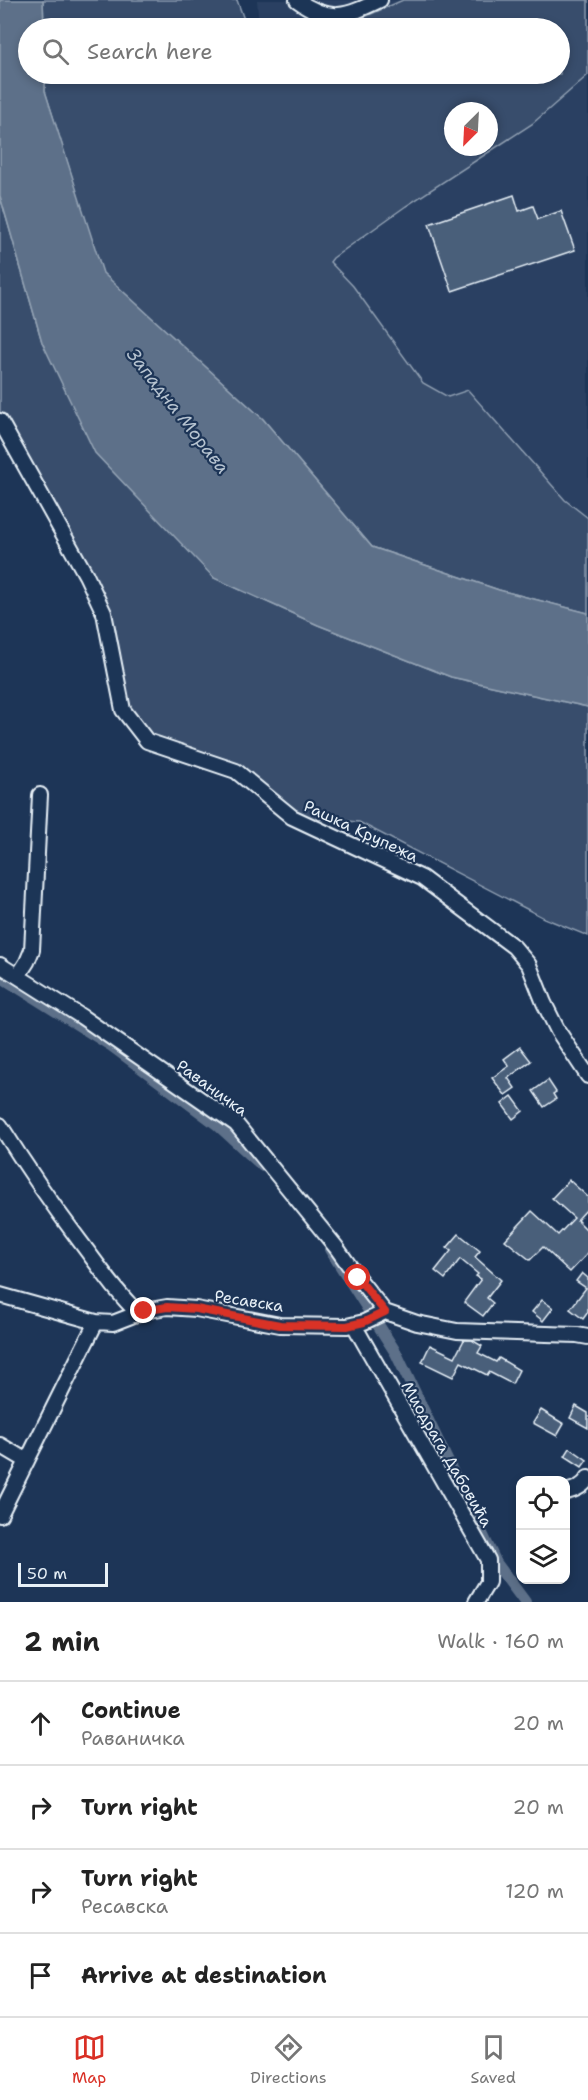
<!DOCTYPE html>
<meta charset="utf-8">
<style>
:root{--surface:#fff;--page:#f6f6f6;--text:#222;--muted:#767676;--line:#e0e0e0;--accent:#d93025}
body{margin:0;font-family:"Shantell Sans",sans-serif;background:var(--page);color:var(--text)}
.controls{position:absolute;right:18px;bottom:18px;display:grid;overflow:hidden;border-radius:12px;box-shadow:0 3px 9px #0003}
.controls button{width:54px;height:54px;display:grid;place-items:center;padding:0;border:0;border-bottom:2px solid var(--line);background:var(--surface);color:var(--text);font:30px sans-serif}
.compass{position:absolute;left:444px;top:102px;width:54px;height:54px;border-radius:50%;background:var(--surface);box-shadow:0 3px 9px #0003;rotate:204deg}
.scale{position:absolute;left:18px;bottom:15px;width:90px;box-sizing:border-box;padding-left:6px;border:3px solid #e8f1f8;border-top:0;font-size:16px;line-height:21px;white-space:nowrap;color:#e8f1f8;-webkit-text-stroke:4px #1d3557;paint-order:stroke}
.stop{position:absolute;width:18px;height:18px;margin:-14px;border:4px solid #d93025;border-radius:50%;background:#fff}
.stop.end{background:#d93025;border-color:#fff;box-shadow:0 2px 6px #0008}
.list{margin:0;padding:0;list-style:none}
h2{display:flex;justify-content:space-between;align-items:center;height:78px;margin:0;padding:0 24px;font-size:26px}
h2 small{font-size:20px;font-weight:400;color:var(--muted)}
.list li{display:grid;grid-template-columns:39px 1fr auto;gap:18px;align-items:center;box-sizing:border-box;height:84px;padding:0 24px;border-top:2px solid var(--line)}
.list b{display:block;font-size:22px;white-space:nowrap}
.list p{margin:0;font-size:20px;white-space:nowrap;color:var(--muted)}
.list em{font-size:20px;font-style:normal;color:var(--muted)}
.icon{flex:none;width:33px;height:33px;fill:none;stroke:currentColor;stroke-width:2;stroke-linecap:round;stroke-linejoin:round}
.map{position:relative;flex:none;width:588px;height:1602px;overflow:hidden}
.search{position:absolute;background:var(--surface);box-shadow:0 3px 9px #0003;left:18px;right:18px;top:18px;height:66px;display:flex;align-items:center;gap:15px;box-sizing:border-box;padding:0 21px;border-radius:33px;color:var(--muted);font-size:22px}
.sheet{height:414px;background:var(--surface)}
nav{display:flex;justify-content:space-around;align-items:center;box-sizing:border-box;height:84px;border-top:2px solid var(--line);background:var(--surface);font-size:16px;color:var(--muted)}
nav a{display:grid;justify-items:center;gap:3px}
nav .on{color:var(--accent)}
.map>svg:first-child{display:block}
.built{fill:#2a4162}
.green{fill:#374d6c;stroke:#909fb2;stroke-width:1.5;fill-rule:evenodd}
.water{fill:#5d7089;stroke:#95a4b5;stroke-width:1.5}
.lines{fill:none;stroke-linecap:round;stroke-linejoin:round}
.canal{stroke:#5d7089;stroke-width:12}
.building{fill:#495e7a;stroke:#e8f1f8;stroke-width:1.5}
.minor-casing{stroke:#e8f1f8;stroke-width:18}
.minor{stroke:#1d3557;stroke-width:14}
.route{stroke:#d93025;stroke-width:8}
.labels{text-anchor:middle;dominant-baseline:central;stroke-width:4.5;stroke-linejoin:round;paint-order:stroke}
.street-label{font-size:16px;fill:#e8f1f8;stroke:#1d3557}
.water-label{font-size:18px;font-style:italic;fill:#b7c4d1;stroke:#1d3557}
</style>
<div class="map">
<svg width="588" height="1602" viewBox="0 0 588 1602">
<rect width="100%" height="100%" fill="#1d3557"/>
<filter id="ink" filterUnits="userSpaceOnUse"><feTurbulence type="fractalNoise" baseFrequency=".0167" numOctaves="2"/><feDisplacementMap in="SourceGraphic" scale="12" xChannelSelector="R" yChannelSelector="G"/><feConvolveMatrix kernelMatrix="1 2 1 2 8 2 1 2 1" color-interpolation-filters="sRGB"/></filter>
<g filter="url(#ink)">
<path class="built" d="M257,0h146l-64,28h-80z
M588,75v443l-23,-18 -117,-103 -25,-14 -70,-97 -24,-24 3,-4 74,-52 126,-82z"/>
<path class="green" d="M43,0h194l10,28h-203z
M403,0h185v75l-56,49 -126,82 -73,52 -3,4 23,24 70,97 25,14 20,-7 97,110 23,18v95l-89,-23 -127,-43 -109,-128 -161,-146 -57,-182v-17h515v-46h-221zM453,111h36v36h-36z
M0,196l42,146 172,236 104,47 133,52 137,30v229l-44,-18 -185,-96 -67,-5 -56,-46 -89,-30 -24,-31 -19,-97 -104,-192z"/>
<path class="water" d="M0,0h43l1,28h-16v46h17v17l58,182 160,146 109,128 127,43 89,23v94l-137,-30 -133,-52 -104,-47 -119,-125 -53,-111 -42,-146z"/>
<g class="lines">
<path class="canal" d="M0,976l112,70 106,79 45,41
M330,1249l66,104 100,210 29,39"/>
</g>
<path class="building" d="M514,195l5,16 14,-5 5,13 23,-8 14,39 -123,41 -23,-67z
M520,1047l11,14 -23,17 7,10 -10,7 -13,-17 17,-12 -5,-7z
M548,1080l8,12 -3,2 3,5 -12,8 -11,-16z
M512,1096l11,15 -10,8 -11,-15z
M569,1180l19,17v11l-11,12 11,11v22l-18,19 -27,-25 -13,13 -25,-20 27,-29 26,24 16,-17 -22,-20z
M459,1234l21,17 -5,6 26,23 -14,18 6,5 -10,13 -19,-14 17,-23 -5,-3 2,-2 -18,-15 -15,20 -10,-8 16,-20 -4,-3z
M582,1273l6,5v34l-5,7 -13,-10 16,-21 -10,-7z
M542,1300l11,8 -10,13 -11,-9z
M464,1340h8l10,6 -4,7 18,9 3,-4 20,12 -7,14 -23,-12 -2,3 -26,-13 -8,15 -31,-15 8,-17 25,12z
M576,1406l12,7v15l-18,-10z
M541,1410l23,14 -7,12 -24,-13z
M570,1448l17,12 -5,7 -17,-11z"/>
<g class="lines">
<g class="minor-casing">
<path id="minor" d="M297,0c33,24 50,16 83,0
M0,421l86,154 18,38 19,97 24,31 89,30 56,46 130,61 92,69 15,18 15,38 14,28 30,45
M0,965l82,52 154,107 100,123 22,31 27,34
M18,976l9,-14 5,-12 8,-155
M0,1125c25,40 51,78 79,115 19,25 36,51 59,73
M0,1295l96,27 17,1 31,-12 23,-4 29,2 84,16 67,1 17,-4 21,-10 32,11 40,8 120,4 11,2
M354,1325l134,235v22l-12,20
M0,1445l27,16
M566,1492c8,-2 18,-6 22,-14
M0,1515l96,-193"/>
</g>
<use href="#minor" class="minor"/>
</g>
</g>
<g class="lines" filter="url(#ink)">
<path class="route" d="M144,1311l23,-4 29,2 84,16 67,1 17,-4 21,-10 -27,-34"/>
</g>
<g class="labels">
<g class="street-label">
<text transform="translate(361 831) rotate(25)">Рашка Крупежа</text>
<text transform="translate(212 1088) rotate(36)">Раваничка</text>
<text transform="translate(249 1301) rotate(9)">Ресавска</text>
<text transform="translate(447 1454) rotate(60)">Миодрага Дабовића</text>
</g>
<g class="water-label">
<text transform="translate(178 411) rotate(52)">Западна Морава</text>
</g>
</g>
</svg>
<div class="controls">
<button><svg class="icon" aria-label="locate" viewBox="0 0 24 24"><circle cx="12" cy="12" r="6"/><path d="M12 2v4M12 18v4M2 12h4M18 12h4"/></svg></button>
<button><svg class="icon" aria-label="layers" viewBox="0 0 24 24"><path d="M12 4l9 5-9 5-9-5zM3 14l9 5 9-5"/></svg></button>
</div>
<svg class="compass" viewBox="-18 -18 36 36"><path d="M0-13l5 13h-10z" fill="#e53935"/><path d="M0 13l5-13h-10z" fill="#767676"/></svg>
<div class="scale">50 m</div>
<div class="stop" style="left:358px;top:1278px"></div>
<div class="stop end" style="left:144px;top:1311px"></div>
<div class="search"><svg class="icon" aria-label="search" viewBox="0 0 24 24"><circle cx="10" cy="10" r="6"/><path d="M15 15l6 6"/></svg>Search here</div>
</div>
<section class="sheet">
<h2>2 min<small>Walk · 160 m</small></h2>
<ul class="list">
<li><svg class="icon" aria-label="ahead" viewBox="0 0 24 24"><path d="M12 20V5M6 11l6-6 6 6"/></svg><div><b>Continue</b><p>Раваничка</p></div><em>20 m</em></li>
<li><svg class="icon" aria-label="right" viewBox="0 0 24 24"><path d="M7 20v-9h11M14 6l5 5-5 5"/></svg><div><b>Turn right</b></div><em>20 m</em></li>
<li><svg class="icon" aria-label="right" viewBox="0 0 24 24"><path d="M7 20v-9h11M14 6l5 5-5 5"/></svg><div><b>Turn right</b><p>Ресавска</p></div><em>120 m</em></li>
<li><svg class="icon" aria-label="arrive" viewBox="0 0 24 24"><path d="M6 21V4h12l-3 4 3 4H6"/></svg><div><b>Arrive at destination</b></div></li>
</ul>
</section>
<nav>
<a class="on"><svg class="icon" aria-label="map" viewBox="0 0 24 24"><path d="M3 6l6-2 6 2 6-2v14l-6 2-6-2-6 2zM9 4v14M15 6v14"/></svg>Map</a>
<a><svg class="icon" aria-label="directions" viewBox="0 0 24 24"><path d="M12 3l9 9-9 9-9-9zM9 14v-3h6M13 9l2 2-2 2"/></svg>Directions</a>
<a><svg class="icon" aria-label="saved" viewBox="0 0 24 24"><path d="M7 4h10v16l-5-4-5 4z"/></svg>Saved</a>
</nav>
